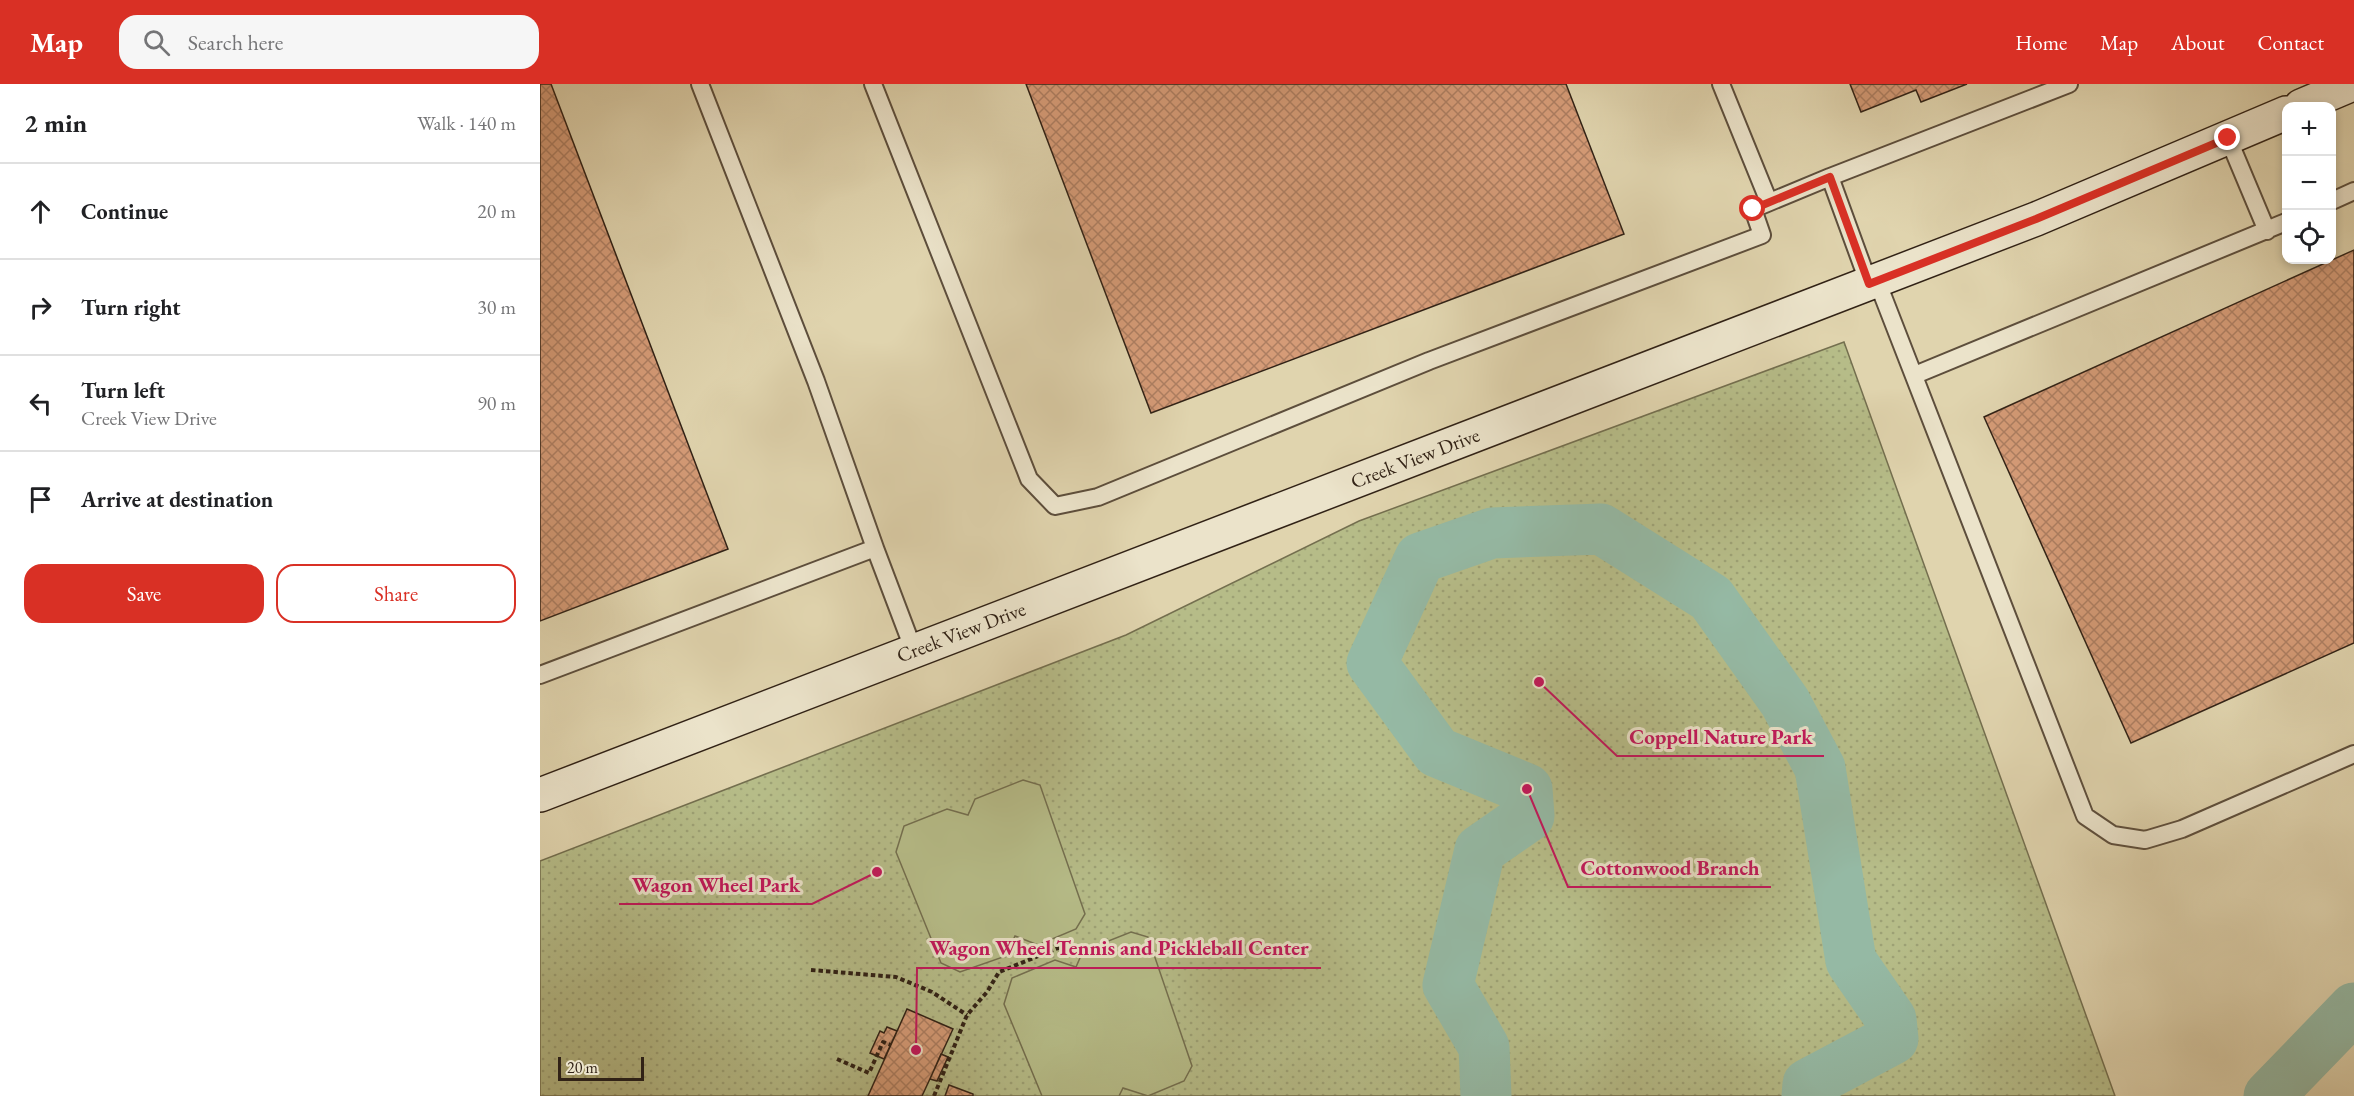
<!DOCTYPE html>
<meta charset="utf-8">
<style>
:root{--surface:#fff;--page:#f6f6f6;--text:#202124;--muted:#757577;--line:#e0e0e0;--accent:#d93025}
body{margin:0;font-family:"EB Garamond",serif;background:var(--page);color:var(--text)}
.controls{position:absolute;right:18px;top:18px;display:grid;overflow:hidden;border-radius:12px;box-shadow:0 3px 9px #0003}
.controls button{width:54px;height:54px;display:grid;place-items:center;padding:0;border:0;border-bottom:2px solid var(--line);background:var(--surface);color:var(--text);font:30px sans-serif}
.scale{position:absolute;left:18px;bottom:15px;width:86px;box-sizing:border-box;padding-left:6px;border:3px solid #312216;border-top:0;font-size:16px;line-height:21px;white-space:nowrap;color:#312216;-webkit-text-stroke:4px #ebe3ca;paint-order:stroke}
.stop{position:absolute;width:18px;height:18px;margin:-14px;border:4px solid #d93025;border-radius:50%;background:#fff}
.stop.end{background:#d93025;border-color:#fff;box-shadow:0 2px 6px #0008}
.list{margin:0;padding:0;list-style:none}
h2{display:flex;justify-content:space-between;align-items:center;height:78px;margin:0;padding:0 24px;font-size:26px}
h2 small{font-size:20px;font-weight:400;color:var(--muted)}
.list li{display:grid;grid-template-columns:39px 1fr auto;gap:18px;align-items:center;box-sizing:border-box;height:96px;padding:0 24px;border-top:2px solid var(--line)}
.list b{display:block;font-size:22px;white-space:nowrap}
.list p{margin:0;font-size:20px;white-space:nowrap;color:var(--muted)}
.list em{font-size:20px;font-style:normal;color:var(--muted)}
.actions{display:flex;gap:12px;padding:18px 24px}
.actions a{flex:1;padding:14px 0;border:2px solid var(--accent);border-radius:18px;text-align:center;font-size:21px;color:var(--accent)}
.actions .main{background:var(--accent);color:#fff}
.icon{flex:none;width:33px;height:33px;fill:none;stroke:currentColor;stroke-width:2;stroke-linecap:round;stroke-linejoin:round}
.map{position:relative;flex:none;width:1814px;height:1012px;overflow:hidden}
header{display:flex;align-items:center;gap:36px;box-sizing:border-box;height:84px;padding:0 30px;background:var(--accent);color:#fff}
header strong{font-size:28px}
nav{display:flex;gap:33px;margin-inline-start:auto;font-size:21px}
.search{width:420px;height:54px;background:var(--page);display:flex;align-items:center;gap:15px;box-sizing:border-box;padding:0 21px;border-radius:18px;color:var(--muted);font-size:22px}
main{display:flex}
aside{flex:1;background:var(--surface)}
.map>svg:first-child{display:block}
.park{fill:url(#park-dots);stroke:#746f4f;stroke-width:1.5}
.garden{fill:#b6bc88;stroke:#746f4f;stroke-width:1.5}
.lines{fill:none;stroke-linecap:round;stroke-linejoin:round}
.river{stroke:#95b9a4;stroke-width:51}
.building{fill:url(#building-cross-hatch);stroke:#312216;stroke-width:1.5}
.lane-casing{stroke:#5d4e3c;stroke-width:20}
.secondary-casing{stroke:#312216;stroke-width:36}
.path{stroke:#312216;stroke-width:4;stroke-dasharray:4.5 3;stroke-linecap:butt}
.lane{stroke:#ebe3ca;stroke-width:16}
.secondary{stroke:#ebe3ca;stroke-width:33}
.route{stroke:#d93025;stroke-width:8}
.labels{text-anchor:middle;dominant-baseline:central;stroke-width:6;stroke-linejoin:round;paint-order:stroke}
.street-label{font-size:20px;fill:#312216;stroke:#ebe3ca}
.leader{fill:none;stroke:#c2185b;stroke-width:2}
.callout-dot{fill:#c2185b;stroke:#ebe3ca;stroke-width:2}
.callout-label{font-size:21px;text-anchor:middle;font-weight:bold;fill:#c2185b;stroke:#ebe3ca;stroke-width:6;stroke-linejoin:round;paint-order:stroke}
</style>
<header>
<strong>Map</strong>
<div class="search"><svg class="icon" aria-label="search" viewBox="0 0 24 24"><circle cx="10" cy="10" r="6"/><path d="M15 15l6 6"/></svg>Search here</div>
<nav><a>Home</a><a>Map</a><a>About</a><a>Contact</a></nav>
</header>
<main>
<aside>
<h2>2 min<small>Walk · 140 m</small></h2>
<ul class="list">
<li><svg class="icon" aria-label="ahead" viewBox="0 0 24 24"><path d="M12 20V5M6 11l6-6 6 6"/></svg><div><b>Continue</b></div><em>20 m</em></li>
<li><svg class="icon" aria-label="right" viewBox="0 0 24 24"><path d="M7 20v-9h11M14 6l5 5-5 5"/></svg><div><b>Turn right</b></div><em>30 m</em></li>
<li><svg class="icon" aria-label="left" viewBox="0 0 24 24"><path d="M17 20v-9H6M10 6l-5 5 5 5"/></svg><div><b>Turn left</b><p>Creek View Drive</p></div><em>90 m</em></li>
<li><svg class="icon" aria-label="arrive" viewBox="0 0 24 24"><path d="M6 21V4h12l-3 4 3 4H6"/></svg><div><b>Arrive at destination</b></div></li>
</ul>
<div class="actions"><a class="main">Save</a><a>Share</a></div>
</aside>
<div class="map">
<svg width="1814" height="1012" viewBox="0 0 1814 1012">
<defs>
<pattern id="park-dots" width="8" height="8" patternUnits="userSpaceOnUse" patternTransform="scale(1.5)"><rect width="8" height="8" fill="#b6bc88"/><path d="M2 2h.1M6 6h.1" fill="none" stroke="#9da175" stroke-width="1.8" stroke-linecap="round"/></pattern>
<pattern id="building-cross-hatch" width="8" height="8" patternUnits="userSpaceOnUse" patternTransform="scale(1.5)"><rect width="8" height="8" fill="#d59b77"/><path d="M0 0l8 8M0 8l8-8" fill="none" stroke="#ad7e61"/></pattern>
</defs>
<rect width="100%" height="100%" fill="#e0d4ae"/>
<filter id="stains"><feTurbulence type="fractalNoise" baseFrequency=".00333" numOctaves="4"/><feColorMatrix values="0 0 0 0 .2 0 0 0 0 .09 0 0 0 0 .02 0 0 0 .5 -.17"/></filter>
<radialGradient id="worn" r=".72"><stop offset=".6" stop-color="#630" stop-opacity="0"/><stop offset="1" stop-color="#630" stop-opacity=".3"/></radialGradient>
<path class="park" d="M1304,258l271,754h-1575v-235l586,-226 233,-114z"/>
<path class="garden" d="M483,696l17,5 45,129 -9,15 -38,16 -23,-9 -9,20 -46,16 -19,-9 -45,-111 8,-26 43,-17 21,6 7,-16z
M591,848l17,5 44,129 -8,15 -36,15 -25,-8 -4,8h-77l-38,-92 8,-26 43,-18 21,7 7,-16z"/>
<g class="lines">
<path class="river" d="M946,1012l-2,-49 -36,-62 32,-135 49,-34 -2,-27 -90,-37 -65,-89 48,-105 72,-25 109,-4 110,69 74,104 35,66 31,193 40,58 2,20 -85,45 -1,12
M1729,1012l85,-88"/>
</g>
<path class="building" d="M0,0h11l177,465 -188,72z
M486,0h540l58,150 -473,179z
M1310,0h117l-46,18 -5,-12 -55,22z
M1814,166v393l-223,100 -147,-326z
M367,925l46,20 -31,67h-54z
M347,943l10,4 -13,28 -14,-6 10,-22 4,2z
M401,970l7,3 -11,24 -7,-2z
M409,1001l24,9v2h-28z"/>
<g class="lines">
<g class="lane-casing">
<path id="lane" d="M160,0l116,297 59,167
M333,0l156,395 26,27 43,-9 331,-136 333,-126 -9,-26 77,-32 39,107
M1181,0l48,118
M1688,54l39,93
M1290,93l239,-93
M1792,117l22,-10
M1337,197l208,535 28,19 32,5 37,-11 172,-75
M1375,291l371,-153
M0,591l335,-127 39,103"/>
</g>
<g class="secondary-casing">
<path id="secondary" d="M1761,22l52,-22
M0,711l1496,-576 250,-106"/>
</g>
<path class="path" d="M271,886l85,7 36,15 35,23
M297,975l32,14 14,-31 8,3
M394,1012l33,-81 20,-23 12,-20 69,-28"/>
<use href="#lane" class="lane"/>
<use href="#secondary" class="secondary"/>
</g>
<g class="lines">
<path class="route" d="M1213,125l77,-32 39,107 167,-65 192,-81"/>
</g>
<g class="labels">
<g class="street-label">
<text transform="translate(875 374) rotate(-21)">Creek View Drive</text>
<text transform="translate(421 548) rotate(-21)">Creek View Drive</text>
</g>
</g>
<path class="leader" d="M999 598L1077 672H1284M987 705L1028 803H1231M337 788L272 820H79M376 966L377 884H781"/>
<g class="callout-dot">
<circle cx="999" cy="598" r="6"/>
<circle cx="987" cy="705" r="6"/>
<circle cx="337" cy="788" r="6"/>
<circle cx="376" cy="966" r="6"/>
</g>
<g class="callout-label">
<text x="1181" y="660">Coppell Nature Park</text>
<text x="1130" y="791">Cottonwood Branch</text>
<text x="176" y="808">Wagon Wheel Park</text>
<text x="579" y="871">Wagon Wheel Tennis and Pickleball Center</text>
</g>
<rect width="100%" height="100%" filter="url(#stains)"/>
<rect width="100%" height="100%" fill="url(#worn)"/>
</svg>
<div class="controls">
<button>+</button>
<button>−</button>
<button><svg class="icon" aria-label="locate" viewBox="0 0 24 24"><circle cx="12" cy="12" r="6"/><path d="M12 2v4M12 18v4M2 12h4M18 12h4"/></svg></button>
</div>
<div class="scale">20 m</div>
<div class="stop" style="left:1213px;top:125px"></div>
<div class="stop end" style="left:1688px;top:54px"></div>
</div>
</main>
